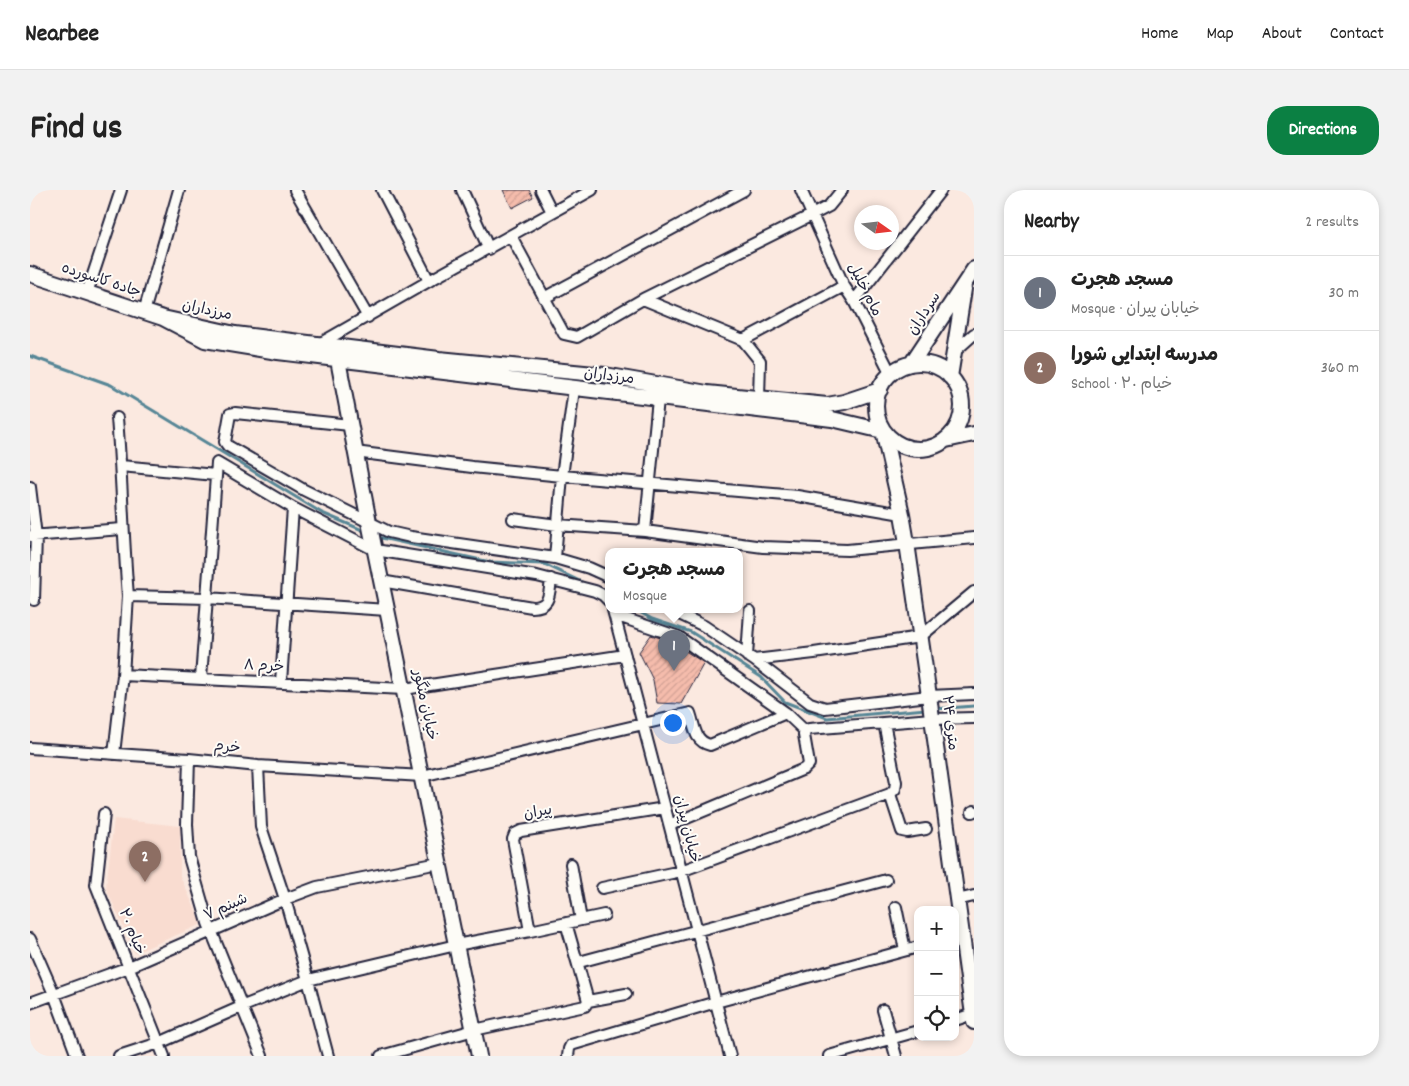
<!DOCTYPE html>
<meta charset="utf-8">
<style>
:root{--surface:#fff;--page:#f2f2f2;--text:#222;--muted:#767676;--line:#e0e0e0;--accent:#0b8043}
body{margin:0;font-family:Dekko,"Playpen Sans Arabic",sans-serif;background:var(--page);color:var(--text)}
.controls{position:absolute;right:15px;bottom:15px;display:grid;overflow:hidden;border-radius:10px;box-shadow:0 2px 8px #0003}
.controls button{width:45px;height:45px;display:grid;place-items:center;padding:0;border:0;border-bottom:1px solid var(--line);background:var(--surface);color:var(--text);font:25px sans-serif}
.compass{position:absolute;left:824px;top:15px;width:45px;height:45px;border-radius:50%;background:var(--surface);box-shadow:0 2px 8px #0003;rotate:104deg}
.you{position:absolute;left:642px;top:532px;width:18px;height:18px;margin:-12px;border:4px solid #fff;border-radius:50%;background:#1a73e8;box-shadow:0 0 0 8px #1a73e833}
.badge{display:grid;place-items:center;width:32px;height:32px;border-radius:50%;background:var(--accent);color:#fff;font-size:16px;font-weight:700}
.pin{position:absolute;translate:-50% -41px;filter:drop-shadow(0 1px 2px #0008)}
.pin::after{content:'';position:absolute;top:26px;width:18px;height:15px;background:inherit;clip-path:polygon(0 0,100% 0,50% 100%)}
.popup{position:absolute;left:575px;top:358px;width:138px;height:65px;box-sizing:border-box;display:grid;place-content:center;border-radius:10px;background:var(--surface);filter:drop-shadow(0 1px 4px #0005);font-size:16px;white-space:nowrap;color:var(--muted)}
.popup b{font-size:19px;color:var(--text)}
.popup::after{content:'';position:absolute;left:50%;top:100%;margin-left:-10px;border:10px solid transparent;border-top-color:var(--surface)}
.list{margin:0;padding:0;list-style:none}
h2{display:flex;justify-content:space-between;align-items:center;height:65px;margin:0;padding:0 20px;font-size:21px}
h2 small{font-size:16px;font-weight:400;color:var(--muted)}
.list li{display:grid;grid-template-columns:32px 1fr auto;gap:15px;align-items:center;box-sizing:border-box;height:75px;padding:0 20px;border-top:1px solid var(--line)}
.list b{display:block;font-size:19px;white-space:nowrap}
.list p{margin:0;font-size:16px;white-space:nowrap;color:var(--muted)}
.list em{font-size:16px;font-style:normal;color:var(--muted)}
.icon{flex:none;width:28px;height:28px;fill:none;stroke:currentColor;stroke-width:2;stroke-linecap:round;stroke-linejoin:round}
.map{position:relative;flex:none;width:944px;height:866px;overflow:hidden;border-radius:20px}
header{display:flex;align-items:center;gap:30px;box-sizing:border-box;height:70px;padding:0 25px;background:var(--surface);border-bottom:1px solid var(--line)}
header strong{font-size:24px}
nav{display:flex;gap:28px;margin-inline-start:auto;font-size:18px}
.intro{display:flex;align-items:center;justify-content:space-between;box-sizing:border-box;height:120px;padding:0 30px}
h1{margin:0;font-size:35px}
.button{padding:12px 22px;border-radius:20px;background:var(--accent);color:#fff;font-size:18px;font-weight:700}
main{display:flex;gap:30px;padding:0 30px}
aside{flex:1;background:var(--surface);border-radius:20px;box-shadow:0 2px 8px #0003}
.map>svg:first-child{display:block}
.built{fill:#f9dcd0}
.lines{fill:none;stroke-linecap:round;stroke-linejoin:round}
.stream{stroke:#568696;stroke-width:3}
.building{fill:url(#building-hatch);stroke:#22223b}
.street-casing{stroke:#22223b;stroke-width:14}
.secondary-casing{stroke:#22223b;stroke-width:18}
.street{stroke:#fdfcf7;stroke-width:10}
.secondary{stroke:#fdfcf7;stroke-width:14}
.labels{text-anchor:middle;dominant-baseline:central;stroke-width:4;stroke-linejoin:round;paint-order:stroke}
.street-label{font-size:15px;fill:#22223b;stroke:#fdfcf7}
</style>
<header>
<strong>Nearbee</strong>
<nav><a>Home</a><a>Map</a><a>About</a><a>Contact</a></nav>
</header>
<div class="intro"><h1>Find us</h1><a class="button">Directions</a></div>
<main>
<div class="map">
<svg width="944" height="866" viewBox="0 0 944 866">
<defs>
<pattern id="building-hatch" width="6" height="6" patternUnits="userSpaceOnUse" patternTransform="scale(1.25)"><rect width="6" height="6" fill="#f5bcac"/><path d="M-1 1l2-2M0 6l6-6M5 7l2-2" fill="none" stroke="#d2a195"/></pattern>
</defs>
<rect width="100%" height="100%" fill="#fbe9e0"/>
<filter id="ink" filterUnits="userSpaceOnUse"><feTurbulence type="fractalNoise" baseFrequency=".02" numOctaves="2"/><feDisplacementMap in="SourceGraphic" scale="10" xChannelSelector="R" yChannelSelector="G"/><feConvolveMatrix kernelMatrix="1 2 1 2 8 2 1 2 1" color-interpolation-filters="sRGB"/></filter>
<g filter="url(#ink)">
<path class="built" d="M84,629l66,7v50l22,48 -67,29 -29,-65z"/>
<g class="lines">
<path class="stream" d="M0,166l81,29 211,128 45,19
M347,347l113,25 54,2 44,21
M606,420l16,9 39,13 70,45 24,25 42,16 99,-9
M905,519l39,-3"/>
</g>
<path class="building" d="M473,0h26l4,7 -21,11z
M621,445l19,6 34,22 -23,41 -24,-1 -4,-23 -14,-28z"/>
<g class="lines">
<g class="street-casing">
<path id="street" d="M265,0l73,127
M352,0l47,91
M432,0l27,59
M511,0l11,22
M771,0l43,96 10,15 37,73
M481,46l53,98 13,3 66,-38 169,-84 17,-9 13,-16
M57,103l34,-103
M514,108l200,-108
M613,109l100,41 17,21 -1,37
M824,111l87,-111
M114,122l35,-122
M713,150l101,-54
M289,154l110,-63 163,-91
M924,162l20,-18
M87,228c5,60 6,119 11,178l79,2 180,12
M320,235l-115,-12 -5,1 -5,28 3,4 76,44 85,42 22,5 144,21 34,10 20,9
M325,262l117,15 90,9 235,20 105,18
M91,276l94,9
M0,297l6,49 -2,64
M263,318l82,42 162,26 58,15 8,4 6,6
M483,329l44,6 88,6 118,16 84,3 127,-12
M615,341l13,-132
M1,346l91,-7
M525,368l7,-82 12,-87
M351,391l151,26c19,0 17,-14 19,-28
M583,420l117,446
M641,420l33,16 50,34 60,-7 106,-16 54,-45
M585,425l64,22 107,76 19,18
M717,466l3,-45
M724,470l56,43 15,5 104,-12 45,-2
M93,485l281,14 221,-34
M171,488l16,-215 76,45 -12,174
M0,558l159,11 69,7 164,10 268,-63c5,14 4,28 20,32l76,-32
M84,564l9,-79 5,-79
M159,569l-2,65 2,33 19,66 54,133
M228,576l3,61 24,72 23,81 20,76
M860,604l12,37 5,1 19,-3
M942,622l2,-1
M74,624l-8,71 68,171
M640,635l134,-56 5,-5 -5,-29 1,-4 4,-2 123,-10 42,-1
M541,674l10,56
M572,698l79,-17 209,-77 5,-5 1,-7 -12,-59
M927,710l17,-4
M866,717l9,43
M536,733l12,42
M500,741l-17,-92 2,-5 6,-3 144,-23
M0,749l24,55 23,62
M558,811l38,-7
M0,813l99,-36 156,-68 32,-12 122,-24
M853,820l13,46
M925,830l18,-6
M89,866l40,-13 82,-36 67,-27 148,-35 74,-14 74,-16
M351,866l93,-26 111,-24 3,-5 -10,-36 1,-3 307,-82
M538,866l1,-7 2,-4 145,-43 202,-55
M799,866l89,-25"/>
</g>
<g class="secondary-casing">
<path id="secondary" d="M0,84l133,44
M308,170l31,162 110,534
M846 216a43 43 0 1 1 86 0a43 43 0 1 1-86 0Z
M881,174l63,-95
M920,187l14,-88
M850,200l-36,12 -17,3 -120,-12 -102,-18 -166,-16 -204,-25 -72,-16 42,22 73,12 554,67 51,12 19,83 5,29 22,153 45,326
M916,250l28,-6"/>
</g>
<use href="#street" class="street"/>
<use href="#secondary" class="secondary"/>
</g>
</g>
<g class="labels">
<g class="street-label">
<text transform="translate(71 91) rotate(18)">جاده کاسورده</text>
<text transform="translate(834 100) rotate(63)">مام خلیل</text>
<text transform="translate(177 121) rotate(12)">مرزداران</text>
<text transform="translate(895 124) rotate(-57)">سرداران</text>
<text transform="translate(579 187) rotate(7)">مرزداران</text>
<text transform="translate(234 477) rotate(3)">خرم ۸</text>
<text transform="translate(394 515) rotate(78)">خیابان منگور</text>
<text transform="translate(919 533) rotate(83)">۲۴ متری</text>
<text transform="translate(197 558) rotate(6)">خرم</text>
<text transform="translate(508 623) rotate(-10)">پیران</text>
<text transform="translate(656 639) rotate(76)">خیابان پیران</text>
<text transform="translate(196 718) rotate(-24)">شبنم ۷</text>
<text transform="translate(101 742) rotate(68)">خیام ۲۰</text>
</g>
</g>
</svg>
<div class="controls">
<button>+</button>
<button>−</button>
<button><svg class="icon" aria-label="locate" viewBox="0 0 24 24"><circle cx="12" cy="12" r="6"/><path d="M12 2v4M12 18v4M2 12h4M18 12h4"/></svg></button>
</div>
<svg class="compass" viewBox="-18 -18 36 36"><path d="M0-13l5 13h-10z" fill="#e53935"/><path d="M0 13l5-13h-10z" fill="#767676"/></svg>
<div class="you"></div>
<div class="pin badge" style="left:644px;top:481px;background:#6b7280">1</div>
<div class="popup"><b>مسجد هجرت</b>Mosque</div>
<div class="pin badge" style="left:115px;top:692px;background:#8d6e63">2</div>
</div>
<aside>
<h2>Nearby<small>2 results</small></h2>
<ul class="list">
<li><span class="badge" style="background:#6b7280">1</span><div><b>مسجد هجرت</b><p>Mosque · خیابان پیران</p></div><em>30 m</em></li>
<li><span class="badge" style="background:#8d6e63">2</span><div><b>مدرسه ابتدایی شورا</b><p>School · خیام ۲۰</p></div><em>360 m</em></li>
</ul>
</aside>
</main>
